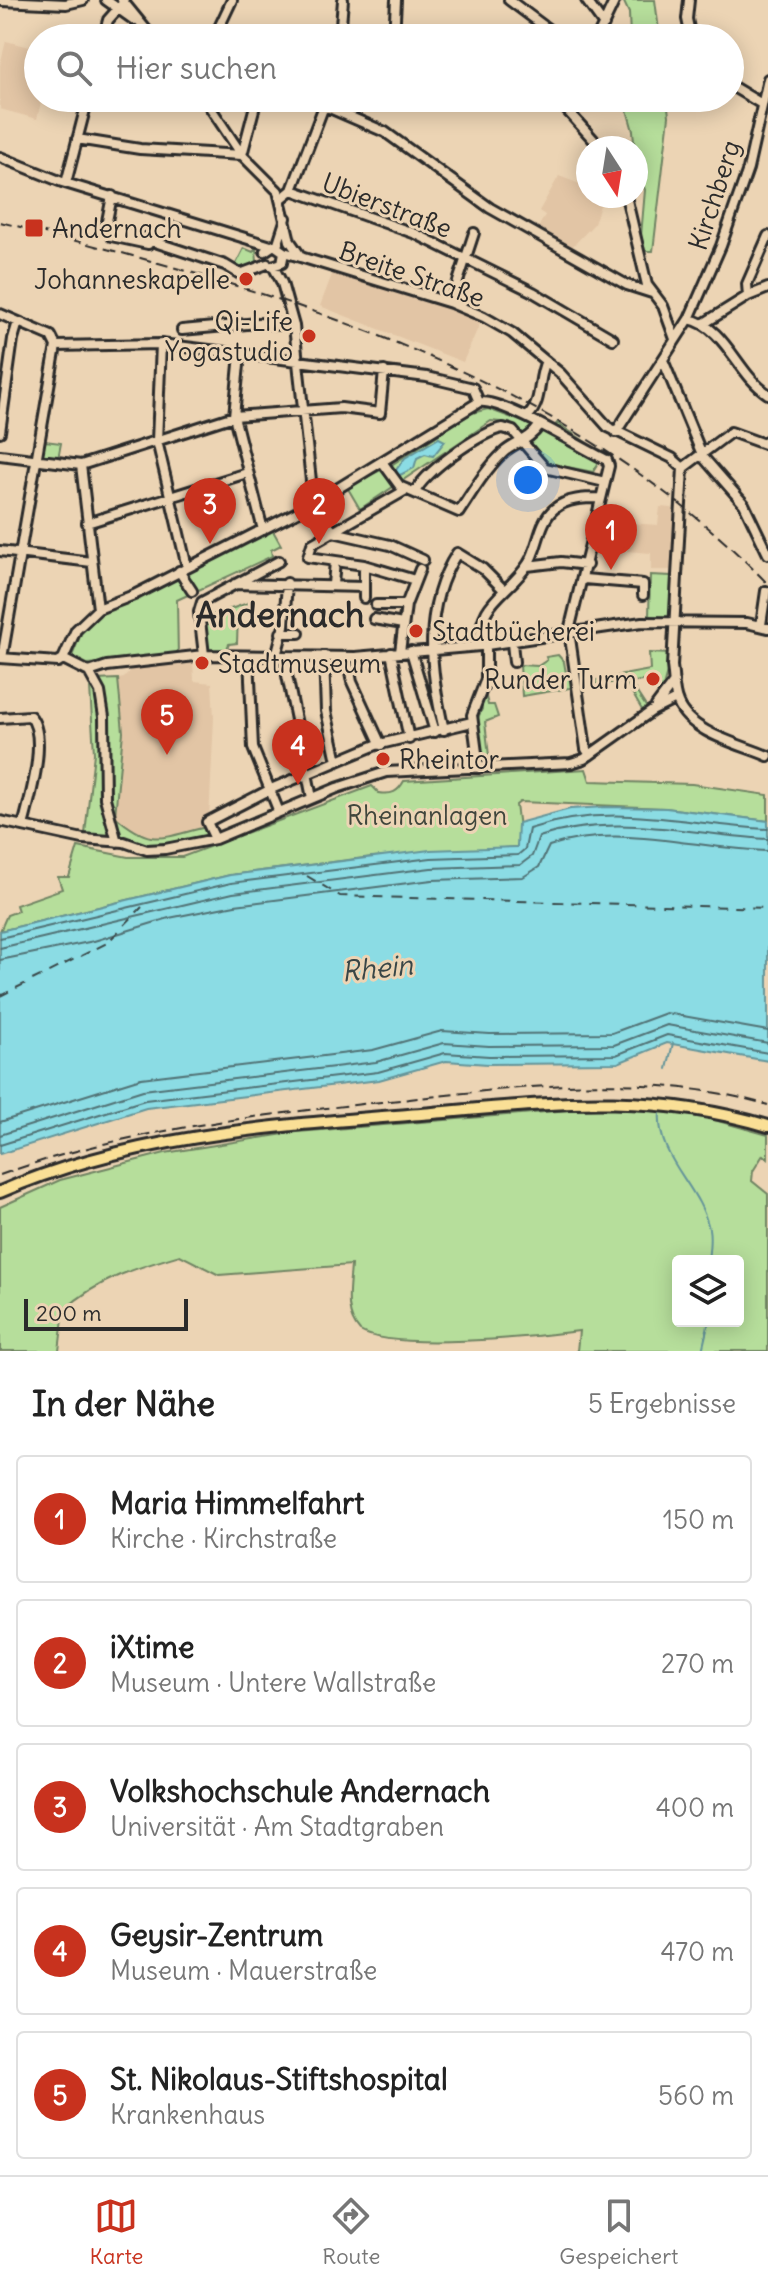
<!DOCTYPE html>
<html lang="de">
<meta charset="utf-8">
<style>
:root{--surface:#fff;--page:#f6f6f6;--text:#222;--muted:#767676;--line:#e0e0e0;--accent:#c8321e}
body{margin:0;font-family:Delius,sans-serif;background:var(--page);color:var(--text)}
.controls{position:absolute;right:24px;bottom:24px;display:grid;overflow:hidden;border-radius:8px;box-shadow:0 4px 20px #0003}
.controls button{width:72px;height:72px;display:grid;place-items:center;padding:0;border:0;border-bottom:2px solid var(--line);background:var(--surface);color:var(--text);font:40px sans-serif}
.compass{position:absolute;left:576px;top:136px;width:72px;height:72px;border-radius:50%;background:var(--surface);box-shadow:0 4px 20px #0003;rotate:168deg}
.scale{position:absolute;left:24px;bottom:20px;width:164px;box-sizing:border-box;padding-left:8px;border:4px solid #2b2b2b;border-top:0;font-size:22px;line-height:28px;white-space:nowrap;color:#2b2b2b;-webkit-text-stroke:6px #ecd4b4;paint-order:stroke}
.you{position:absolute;left:528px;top:480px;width:28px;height:28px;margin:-20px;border:6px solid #fff;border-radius:50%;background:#1a73e8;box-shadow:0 0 0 12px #1a73e833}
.badge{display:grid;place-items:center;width:52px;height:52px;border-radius:50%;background:var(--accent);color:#fff;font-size:26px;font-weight:700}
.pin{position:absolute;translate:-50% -66px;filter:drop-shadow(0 2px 4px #0008)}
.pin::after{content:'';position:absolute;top:42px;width:28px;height:24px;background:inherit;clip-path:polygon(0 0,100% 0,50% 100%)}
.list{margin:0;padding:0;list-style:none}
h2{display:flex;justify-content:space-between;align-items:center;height:104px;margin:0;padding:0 32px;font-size:34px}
h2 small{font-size:26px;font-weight:400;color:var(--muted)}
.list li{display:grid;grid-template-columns:52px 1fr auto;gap:24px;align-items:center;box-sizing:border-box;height:128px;margin:0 16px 16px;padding:0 16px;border:2px solid var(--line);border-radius:8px}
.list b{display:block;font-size:30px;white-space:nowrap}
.list p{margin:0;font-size:26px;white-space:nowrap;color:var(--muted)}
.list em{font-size:26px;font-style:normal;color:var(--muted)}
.icon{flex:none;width:44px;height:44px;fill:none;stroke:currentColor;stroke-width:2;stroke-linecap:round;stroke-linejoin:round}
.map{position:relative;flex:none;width:768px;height:1351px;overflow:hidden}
.search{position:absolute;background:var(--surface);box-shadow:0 4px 20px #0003;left:24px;right:24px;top:24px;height:88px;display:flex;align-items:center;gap:20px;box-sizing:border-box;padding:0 28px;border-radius:44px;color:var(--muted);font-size:30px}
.sheet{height:824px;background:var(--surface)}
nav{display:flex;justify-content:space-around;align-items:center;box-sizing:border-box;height:112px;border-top:2px solid var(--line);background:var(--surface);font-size:22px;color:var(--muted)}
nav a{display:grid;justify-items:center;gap:4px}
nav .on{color:var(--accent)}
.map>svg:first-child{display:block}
.built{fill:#e2c5a5}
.green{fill:#b6de9b;stroke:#708463;stroke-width:2;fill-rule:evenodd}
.water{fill:#8bdce4;stroke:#65959a;stroke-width:2}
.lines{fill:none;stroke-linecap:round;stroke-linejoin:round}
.shore{stroke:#517275;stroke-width:2}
.stream{stroke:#65959a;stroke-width:2}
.ferry{stroke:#394647;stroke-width:2;stroke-dasharray:10 8;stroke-linecap:butt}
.minor-tunnel{stroke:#c5b299;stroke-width:8;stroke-dasharray:8 4;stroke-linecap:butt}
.minor-casing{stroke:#2b2b2b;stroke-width:14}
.major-casing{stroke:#2b2b2b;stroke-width:16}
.minor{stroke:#ecd4b4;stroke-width:8}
.major{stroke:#fadf96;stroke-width:10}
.rail{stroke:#2b2b2b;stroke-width:2;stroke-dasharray:12 6;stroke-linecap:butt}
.poi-dot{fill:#c8321e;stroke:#ecd4b4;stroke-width:3}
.labels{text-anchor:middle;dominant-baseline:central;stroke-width:6;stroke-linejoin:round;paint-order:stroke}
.street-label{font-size:26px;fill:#2b2b2b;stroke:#ecd4b4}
.poi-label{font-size:26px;fill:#2b2b2b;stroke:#ecd4b4;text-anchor:start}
.park-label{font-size:26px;fill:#40463c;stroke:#ecd4b4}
.water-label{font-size:28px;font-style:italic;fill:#394647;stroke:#ecd4b4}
.district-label{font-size:34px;font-weight:bold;fill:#2b2b2b;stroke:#ecd4b4}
</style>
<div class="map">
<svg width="768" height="1351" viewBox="0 0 768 1351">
<rect width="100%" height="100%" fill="#ecd4b4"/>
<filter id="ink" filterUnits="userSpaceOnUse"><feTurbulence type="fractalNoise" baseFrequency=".0125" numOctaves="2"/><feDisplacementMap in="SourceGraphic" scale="16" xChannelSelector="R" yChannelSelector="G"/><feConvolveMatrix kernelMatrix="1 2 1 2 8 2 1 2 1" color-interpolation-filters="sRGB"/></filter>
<g filter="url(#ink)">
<path class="built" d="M6,41l32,8v49h18v3l-14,-3 -5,21 -37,-10v-44z
M559,176l29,11v9h15l-9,28 -23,24 -33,-20 7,-13 -6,-4z
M333,272l68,23 53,12 27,14 -18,41 -143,-56z
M660,507l12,1 5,8 -4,54h-22v-17l-24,-2 2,-28 29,2z
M193,660l1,21 18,2 2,35 -5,102 -3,7 -48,12 -20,-3 -23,-20 8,-84 -5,-53 6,-1 11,-12z"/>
<path class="green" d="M623,0h32l5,38h-30l-1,-25z
M667,98l2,18 -16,135h-8l-4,-15 4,-46 -9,-26 -3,-33 -9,-32z
M256,247l1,16 -17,7 -6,-2 10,-20 9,4z
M488,409l62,23 7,-9 47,31 -11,18 -46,-9 -37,-40 -19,-2 -131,88 -13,-22 46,-23 79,-51z
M45,441l16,2 -3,16 -16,-3z
M272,529l9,16 -10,5 1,6 -95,44 1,58 -91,6 -15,-8 11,-27 14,-13z
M650,575l22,1 -1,41h-22z
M248,603v9l-10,3 -1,28 -8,1 -4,10 -19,-1 -4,-34z
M649,653l23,1 -11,40 -18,-13 -13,1 17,26 -5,2 -16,-28 -30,2v-4l54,-10z
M558,655l6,7 2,11 8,1 2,13 -54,9 -2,-31 18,1 9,-6 -1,-3z
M118,679l5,53 -8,84c37,32 46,22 91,11l4,9 -56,9 -69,-11 9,-81 -4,-65 8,-2 -2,-6z
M484,689l4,16h6l4,12 -13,5 5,42h-8l-6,-42 6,-13 -4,-13z
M586,769l4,12 102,3 76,11v26l-102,-13 -146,-6 -4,3 4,30 -3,12 -145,10 -142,18 -230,56 7,-16 11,-4 -2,-6 46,-16 -4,-12h11l9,-30 50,10h54l190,-71 7,7c13,2 19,-1 25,-12z
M607,1107l86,7 75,21v24l-5,-4 -10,16 -1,10 16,13v157h-191l2,-20c-45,6 -187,20 -219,0 -17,-18 -10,-44 -9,-66l-132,10 -39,-20c-44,13 -82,24 -116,55l-5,41h-59v-144l60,-27 105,-27 132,-21zM678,1261h60v60h-60z"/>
<path class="water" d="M439,438l6,3 -12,15 -8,-2 -8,4 -3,10 -16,8 -2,-6 9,-12z
M605,807l61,1 102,13v240l-101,-18 -49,20 -130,1 -42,-3 -67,19 -233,28 -146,46v-223l230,-56 200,-25 87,-3 1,-24 52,-14z"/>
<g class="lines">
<path class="shore" d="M0,938l231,-55 200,-25 87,-3 7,-6 4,-20c86,-28 154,-4 239,0
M0,948l233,-55 198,-25 89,-3 12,-9 7,-19c76,-25 152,-2 229,2
M0,960l94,-19 75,-23 66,-13 197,-25 91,-3 16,-10 10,-21c72,-23 146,3 219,5
M0,1122l141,-44 232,-28 69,-19 48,3 122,-1 54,-20 102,18
M0,1135l143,-45 233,-28 68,-19 45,3 125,-1 53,-20 101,18
M0,1145l145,-45 233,-28 67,-19 44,3 127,-1 51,-20 101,18"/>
<path class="stream" d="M667,1069l6,-26
M660,1112c-4,46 40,74 49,117 2,9 0,22 -1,32
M702,1351l7,-30"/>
<path class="ferry" d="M307,876l33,20 428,12
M0,996l107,-53 35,-36"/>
<path class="minor-tunnel" d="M383,754l1,9"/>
<g class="minor-casing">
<path id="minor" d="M106,0l28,20
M122,0l31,38
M509,0l51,38
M586,0l18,25
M689,0l-2,19 4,19
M2,1l64,3 17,-4
M103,38l5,-18 16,-18
M214,38l18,-38
M340,38l3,-38
M394,38l2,-38
M597,38l18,-38
M730,85l30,18
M204,98l38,57 36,36 12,50 11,16
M502,98h42
M556,98l45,50
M325,106l60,26 105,76 137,77 25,8
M77,139l63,10 102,6 15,-57
M0,157l62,25 209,64
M66,183l22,-85
M292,190l124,44 117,58 80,47
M112,196l-6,30 5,10 37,8
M626,196l21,89 16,21 12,33
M281,199l11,-9 35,-92
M106,226l119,39 15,9 27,-10
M277,246l9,-28
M265,251l9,-6 10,7 -2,11 -10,3
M284,252l167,51 33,14 28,16 48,40 48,54 64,31 11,10
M273,266l9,17 12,43 19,173 20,33
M748,296l-1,-12 21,-48
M451,303l23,-70
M0,314l51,22 5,10
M689,319c36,7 49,56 79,75
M703,324l45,-28 20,-8
M182,330l76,-7 36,3
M161,344l-4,97 30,126
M56,346l105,-2 266,33 46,11 6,14
M240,354l-6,62 29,114
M663,360l40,97 41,47 24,50
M479,402c25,-3 100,45 128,58l2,6 -40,165 17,118 4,6
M528,416c15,-15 9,-36 18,-55
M0,432l13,-93 5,-17
M616,432l73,-113 32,-73 27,-77 20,-90
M0,455l81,10 153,-49 107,-8 39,5 4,-42
M383,463l16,22
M81,465l17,144
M683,468l-11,198c2,13 1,26 6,37 12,30 62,41 90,53
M683,468l48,-36 33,12 4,-4
M401,487l58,25c14,-21 26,-42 44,-59 12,-11 26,-12 36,-27
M406,490l-94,54 -4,13 56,8 51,15
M415,493c6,-19 68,-63 88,-65l10,3 32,37 60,14
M87,523l160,-50
M333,532l57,13 33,15
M0,551l92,11
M364,565v33
M527,566l34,-4 26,3
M179,571l13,20
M584,579l59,5v11
M235,584l129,3
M333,584l2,-23
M376,605h30
M374,619l29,5
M761,625l5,-34
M281,633h18
M512,643l2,19
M480,646c-3,-45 28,-51 48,-82 11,-16 10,-41 26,-55 13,-11 31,-11 47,-11
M411,651l24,81
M400,652l6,-47 14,-36
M391,653l18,86
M204,655l-5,-43 3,-10 77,-41
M249,656l4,92 26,64
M276,656l8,-30 3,-43
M283,656l29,142
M324,656l2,55 11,50
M347,657l5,25 29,63
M0,658l58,4 5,-3
M2,658l54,-312
M63,659l13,-29 22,-21 36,-14 175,-89 170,-104
M63,659l26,13 11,20 4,25 1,81 12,44
M89,672l18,-6 97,-11 151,2 125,-11 162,-24 105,1 21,5
M656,706l18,-24
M0,718l30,-2c19,21 -1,85 -7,110
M444,730c-14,-60 -22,-123 13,-177l26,16 20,20
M479,768l-7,-53 14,-36v-33
M0,821l83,18 41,3 23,8 18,-1 50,-10 122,-51 49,-16 185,-9 13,-4 68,-48 24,-12
M215,839l-8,-17 64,-33 105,-44 96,-23"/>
</g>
<g class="major-casing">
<path id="major" d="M0,1192c128,-56 271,-66 408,-77 130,-10 232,-27 360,11"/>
</g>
<use href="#minor" class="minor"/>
<use href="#major" class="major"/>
<path class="rail" d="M0,222c278,68 563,150 768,362
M0,1175c123,-45 252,-59 381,-73 127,-13 262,-34 387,3"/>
</g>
</g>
<g class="poi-dot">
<rect x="24" y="218" width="20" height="20" rx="4"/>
<circle cx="246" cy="279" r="8"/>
<circle cx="309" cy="336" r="8"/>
<circle cx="416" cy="631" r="8"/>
<circle cx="202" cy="663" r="8"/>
<circle cx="653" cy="679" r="8"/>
<circle cx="383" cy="759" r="8"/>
</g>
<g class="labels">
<g class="street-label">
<text transform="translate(714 195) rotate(-72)">Kirchberg</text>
<text transform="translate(387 205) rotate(21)">Ubierstraße</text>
<text transform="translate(412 274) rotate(19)">Breite Straße</text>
</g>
<g class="poi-label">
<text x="52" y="228">Andernach</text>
<text x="230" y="279" text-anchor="end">Johanneskapelle</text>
<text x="293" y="321" text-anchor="end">Qi-Life<tspan x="293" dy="30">Yogastudio</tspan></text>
<text x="432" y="631">Stadtbücherei</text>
<text x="218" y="663">Stadtmuseum</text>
<text x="637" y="679" text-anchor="end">Runder Turm</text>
<text x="399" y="759">Rheintor</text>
</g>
<g class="park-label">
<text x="427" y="815">Rheinanlagen</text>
</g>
<g class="water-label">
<text transform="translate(377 968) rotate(-6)">Rhein</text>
</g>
<g class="district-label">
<text x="280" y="614">Andernach</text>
</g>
</g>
</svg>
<div class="controls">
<button><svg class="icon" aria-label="layers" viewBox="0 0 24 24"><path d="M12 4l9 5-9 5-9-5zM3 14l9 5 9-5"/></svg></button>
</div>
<svg class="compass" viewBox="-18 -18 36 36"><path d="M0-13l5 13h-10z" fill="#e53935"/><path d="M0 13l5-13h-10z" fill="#767676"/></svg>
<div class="scale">200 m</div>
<div class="you"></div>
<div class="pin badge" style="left:611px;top:570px">1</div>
<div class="pin badge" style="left:319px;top:544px">2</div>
<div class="pin badge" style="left:210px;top:544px">3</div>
<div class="pin badge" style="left:298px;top:785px">4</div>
<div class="pin badge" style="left:167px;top:755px">5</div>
<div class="search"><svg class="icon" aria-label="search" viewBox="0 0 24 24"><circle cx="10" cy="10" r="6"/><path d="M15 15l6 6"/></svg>Hier suchen</div>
</div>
<section class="sheet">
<h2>In der Nähe<small>5 Ergebnisse</small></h2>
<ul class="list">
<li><span class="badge">1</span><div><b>Maria Himmelfahrt</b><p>Kirche · Kirchstraße</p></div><em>150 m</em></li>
<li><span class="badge">2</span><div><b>iXtime</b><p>Museum · Untere Wallstraße</p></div><em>270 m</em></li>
<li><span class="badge">3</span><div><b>Volkshochschule Andernach</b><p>Universität · Am Stadtgraben</p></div><em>400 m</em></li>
<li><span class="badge">4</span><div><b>Geysir-Zentrum</b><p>Museum · Mauerstraße</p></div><em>470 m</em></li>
<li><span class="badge">5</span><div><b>St. Nikolaus-Stiftshospital</b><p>Krankenhaus</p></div><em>560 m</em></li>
</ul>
</section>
<nav>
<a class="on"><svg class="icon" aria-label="map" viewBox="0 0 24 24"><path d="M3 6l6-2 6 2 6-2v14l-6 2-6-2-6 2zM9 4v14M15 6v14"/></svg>Karte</a>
<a><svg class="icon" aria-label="directions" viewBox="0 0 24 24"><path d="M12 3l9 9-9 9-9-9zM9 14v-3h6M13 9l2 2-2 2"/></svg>Route</a>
<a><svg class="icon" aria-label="saved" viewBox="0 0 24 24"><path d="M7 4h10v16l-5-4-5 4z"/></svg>Gespeichert</a>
</nav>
